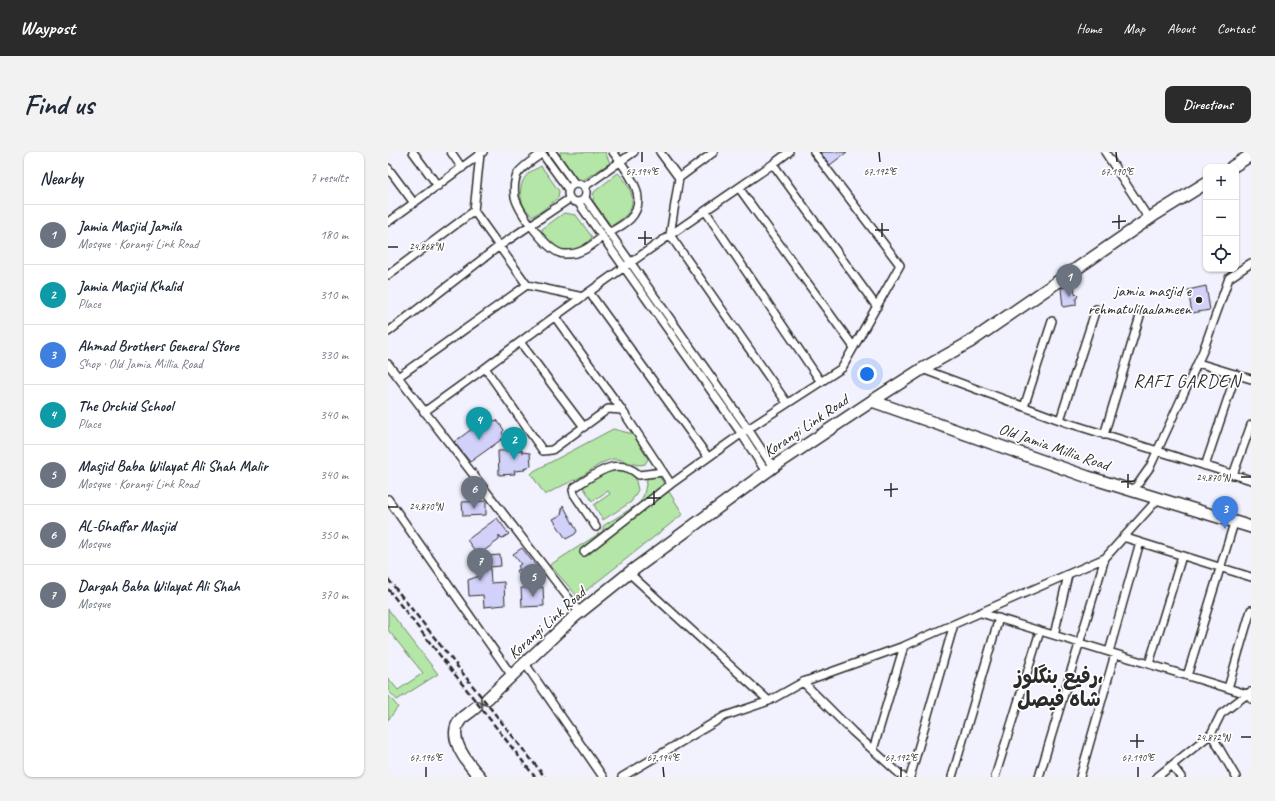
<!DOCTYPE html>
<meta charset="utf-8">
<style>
:root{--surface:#fff;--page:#f2f2f3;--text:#1f2937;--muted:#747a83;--line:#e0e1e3;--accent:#2b2b2b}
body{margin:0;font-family:Caveat,"Playpen Sans Arabic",sans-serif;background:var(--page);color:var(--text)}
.controls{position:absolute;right:12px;top:12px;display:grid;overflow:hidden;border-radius:8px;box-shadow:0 1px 3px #0004}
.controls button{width:36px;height:36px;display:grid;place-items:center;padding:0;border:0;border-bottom:1px solid var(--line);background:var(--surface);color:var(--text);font:20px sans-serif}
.you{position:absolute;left:479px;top:222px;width:14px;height:14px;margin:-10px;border:3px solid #fff;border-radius:50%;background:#1a73e8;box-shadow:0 0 0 6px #1a73e833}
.badge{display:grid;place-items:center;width:26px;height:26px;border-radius:50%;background:var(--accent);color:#fff;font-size:13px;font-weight:700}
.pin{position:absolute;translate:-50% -33px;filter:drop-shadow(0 1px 2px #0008)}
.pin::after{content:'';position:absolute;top:21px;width:14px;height:12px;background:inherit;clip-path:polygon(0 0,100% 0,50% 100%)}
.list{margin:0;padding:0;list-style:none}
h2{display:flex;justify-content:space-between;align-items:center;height:52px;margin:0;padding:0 16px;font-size:17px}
h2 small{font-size:13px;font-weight:400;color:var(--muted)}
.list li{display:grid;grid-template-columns:26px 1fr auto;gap:12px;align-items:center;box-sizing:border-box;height:60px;padding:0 16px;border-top:1px solid var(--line)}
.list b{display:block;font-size:15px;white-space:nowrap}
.list p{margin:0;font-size:13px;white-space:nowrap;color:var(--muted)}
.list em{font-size:13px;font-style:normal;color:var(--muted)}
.icon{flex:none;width:22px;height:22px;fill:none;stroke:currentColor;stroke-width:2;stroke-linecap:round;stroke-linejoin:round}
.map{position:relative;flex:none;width:863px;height:625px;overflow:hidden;border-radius:8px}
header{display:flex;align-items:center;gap:24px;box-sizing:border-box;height:56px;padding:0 20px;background:var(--accent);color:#fff}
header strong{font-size:19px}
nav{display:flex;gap:22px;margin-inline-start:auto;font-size:14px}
.intro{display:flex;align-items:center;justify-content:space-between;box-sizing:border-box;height:96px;padding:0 24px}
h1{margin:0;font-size:28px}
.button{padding:10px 18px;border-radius:8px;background:var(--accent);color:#fff;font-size:14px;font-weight:700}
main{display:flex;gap:24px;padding:0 24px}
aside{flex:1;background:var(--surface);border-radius:8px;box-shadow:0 1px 3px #0004}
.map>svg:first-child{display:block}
.green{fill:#b4e6a7;stroke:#708869}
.building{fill:#d2d1fa;stroke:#2b2b2b}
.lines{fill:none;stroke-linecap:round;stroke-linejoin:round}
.street-casing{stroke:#2b2b2b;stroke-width:10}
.secondary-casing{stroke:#2b2b2b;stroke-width:14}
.street{stroke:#fff;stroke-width:7}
.secondary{stroke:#fff;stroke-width:11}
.rail{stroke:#2b2b2b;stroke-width:2.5;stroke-dasharray:6 3;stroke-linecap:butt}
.ticks{fill:none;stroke:#2b2b2b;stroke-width:1.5}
.poi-dot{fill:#2b2b2b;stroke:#fff;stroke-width:1.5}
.labels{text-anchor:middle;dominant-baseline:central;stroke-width:3.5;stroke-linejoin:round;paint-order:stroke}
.poi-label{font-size:16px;fill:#2b2b2b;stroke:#fff;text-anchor:end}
.street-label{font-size:16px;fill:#2b2b2b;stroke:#fff}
.quarter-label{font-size:18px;letter-spacing:1px;fill:#2b2b2b;stroke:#fff}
.district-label{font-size:20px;font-weight:bold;fill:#2b2b2b;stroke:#fff}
.ticks-label{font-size:10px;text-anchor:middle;fill:#2b2b2b;stroke:#fff;stroke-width:3.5;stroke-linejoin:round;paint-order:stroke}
</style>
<header>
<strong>Waypost</strong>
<nav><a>Home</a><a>Map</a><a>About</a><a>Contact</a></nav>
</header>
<div class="intro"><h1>Find us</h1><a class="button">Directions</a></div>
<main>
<aside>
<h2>Nearby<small>7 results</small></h2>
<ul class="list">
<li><span class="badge" style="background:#6b7280">1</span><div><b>Jamia Masjid Jamila</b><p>Mosque · Korangi Link Road</p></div><em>180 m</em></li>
<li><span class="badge" style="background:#0f9aa8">2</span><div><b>Jamia Masjid Khalid</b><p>Place</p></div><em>310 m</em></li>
<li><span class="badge" style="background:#3f7fe0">3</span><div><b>Ahmad Brothers General Store</b><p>Shop · Old Jamia Millia Road</p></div><em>330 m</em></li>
<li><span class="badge" style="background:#0f9aa8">4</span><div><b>The Orchid School</b><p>Place</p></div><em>340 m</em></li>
<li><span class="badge" style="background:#6b7280">5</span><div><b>Masjid Baba Wilayat Ali Shah Malir</b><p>Mosque · Korangi Link Road</p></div><em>340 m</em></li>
<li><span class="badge" style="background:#6b7280">6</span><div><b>AL-Ghaffar Masjid</b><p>Mosque</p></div><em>350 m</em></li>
<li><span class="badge" style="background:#6b7280">7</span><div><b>Dargah Baba Wilayat Ali Shah</b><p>Mosque</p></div><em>370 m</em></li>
</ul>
</aside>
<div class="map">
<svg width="863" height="625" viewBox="0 0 863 625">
<rect width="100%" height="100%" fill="#f2f1fe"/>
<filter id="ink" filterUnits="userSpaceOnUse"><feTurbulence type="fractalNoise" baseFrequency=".025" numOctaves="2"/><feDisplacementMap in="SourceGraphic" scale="8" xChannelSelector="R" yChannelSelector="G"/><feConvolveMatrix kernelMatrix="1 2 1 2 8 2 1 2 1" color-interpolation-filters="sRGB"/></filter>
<g filter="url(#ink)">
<path class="green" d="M172,0h45l5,11 -27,17 -7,-2 -16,-23z
M153,14l18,25 -1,7 -15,12 -10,6c-15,-10 -17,-33 -3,-44 3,-2 8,-4 11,-6z
M230,21c11,10 21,29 8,42 -4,4 -10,8 -15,11l-18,-25 1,-9z
M176,61l12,2 16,22c-13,21 -50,16 -50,-8z
M225,277l20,5 15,25 -3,5c-11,4 -20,-6 -32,-5 -15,3 -27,17 -41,22 -10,5 -17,8 -27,14l-14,-21 3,-3z
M231,315l12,5 4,5 3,13 -7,12 -28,18 -9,-15 16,-11 -2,-3 -16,10 -10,-16 30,-17z
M266,316l29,46 -105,83 -28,-32 53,-34v-5l37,-23 4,-9 5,-24z
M0,457l50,65 -41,26 -9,-10v-12l10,12 25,-17 -35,-43z
M0,543l10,12 -10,13z"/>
<path class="building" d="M432,0h27l-17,13z
M686,134l1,7 3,3 -2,3v6l-13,2 -2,-19z
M818,134l4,24 -18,3 -4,-23z
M102,264l4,5 3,-1 7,10 -2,3 3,4 -35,25 -16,-20z
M134,298v2l8,1 1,13 -7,2 1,2 -11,1 1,3 -16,1 -1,-24z
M98,349v14l-23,1 -1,-14z
M175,353l14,26 -2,3 -9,5 -13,-20 8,-4z
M109,366l12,16 -8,5 -2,-4v5l-21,15 -11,-15z
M134,396l21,27 -15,11 -12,-15 4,-2 -2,-3 3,-2 -8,-10z
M112,403l1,11 -11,1 1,16 13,-1 1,23 -21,2 -1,-12 -14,1 -1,-16 11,-4 -2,-5 11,-5v-10z
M155,435l1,19 -22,1 -1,-19z"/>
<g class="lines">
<g class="street-casing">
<path id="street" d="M25,0l25,34
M63,0l11,16
M95,0l-3,2 -6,57 53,74 56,12
M153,0l27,37
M164,0l23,32
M272,0l19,26 35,-26
M401,0l-16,12 104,143
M717,0l44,67
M154,1c-7,6 -18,12 -24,20 -4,7 -4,17 -3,24 4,15 33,56 49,57 16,1 26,-7 38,-17
M0,16l26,35
M291,26l-9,57 117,168
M180 41a9 9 0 1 1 18 0a9 9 0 1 1-18 0Z
M196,35l50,-35
M351,36l114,158
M197,46l163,231 25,38
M190,50l163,231 25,39
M318,60l115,170
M0,70l92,-68
M221,81c7,-4 16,-9 21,-14 21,-22 -4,-49 -17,-67
M0,123l86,-64
M201,140l119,165
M167,165l67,93
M0,180l110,-85 71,-48
M132,190l64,85
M810,211l53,16
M0,212l192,249
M97,216c94,-71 191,-137 288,-204
M534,217l146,54 183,57
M10,225l129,-92
M636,255l28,-86
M36,260l61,-44 58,83 9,-1 56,-41 14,1 49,74 77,-55 94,-61 58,-103 -86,-113
M672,268l36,-111
M716,283l36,-119
M817,314l31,-92
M845,323l18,-50
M745,339l17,-24 53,-116 26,-73 22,-15
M0,347l124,177
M208,375l-22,-33 -1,-4 2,-3c21,-13 41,-32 64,-12l24,-3
M735,385l128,40
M196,400l87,-68
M241,421l140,128
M593,461l266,81 4,5
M666,483l14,-60
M721,500l31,-110
M761,512l33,-108
M138,513l77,112
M799,524l47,-153
M415,530l50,50 50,45
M840,536l23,-78
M823,582l25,43
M485,598l31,-104
M784,613l9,12
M234,625l103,-61 44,-15 34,-19 101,-36 201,-88 53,-59
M522,625l44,-153
M564,625l47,-159
M607,625l45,-146
M651,625l66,-219
M692,625l35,-123
M769,625l54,-43 10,-20 29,-22"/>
</g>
<g class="secondary-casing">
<path id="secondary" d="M844,15l19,-12
M484,249l216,76 163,50
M99,547l87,-82 55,-44 144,-106 99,-66 50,-32 48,-27 186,-128 50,-31
M88,555c-4,4 -11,8 -15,12 -16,18 7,45 19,58"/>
</g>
<use href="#street" class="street"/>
<use href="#secondary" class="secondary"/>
<path class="rail" d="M0,427l157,198
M0,437l147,188"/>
</g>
</g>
<path class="ticks" d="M254,0v10M491,0l1,10M728,0l1,10M731,63v14M724,70l14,-1M494,71v14M487,78h14M257,79v14M250,86h14M0,95h10M740,322v14M853,325h10M733,330l14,-1M503,331v14M496,338l14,-1M266,339v14M259,346h14M0,355h10M749,582v14M853,585h10M742,589h14M38,615v10M275,615l1,10M513,615v10M750,615v10"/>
<circle class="poi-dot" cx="811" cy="148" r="4"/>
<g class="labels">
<g class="poi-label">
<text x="803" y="139">jamia masjid e<tspan x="803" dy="18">rehmatulilaalameen</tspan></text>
</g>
<g class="street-label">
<text transform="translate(418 274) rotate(-34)">Korangi Link Road</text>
<text transform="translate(666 295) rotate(19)">Old Jamia Millia Road</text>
<text transform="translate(159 471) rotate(-42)">Korangi Link Road</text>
</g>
<g class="quarter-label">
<text x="799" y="229">RAFI GARDEN</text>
</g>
<g class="district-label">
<text x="671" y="524">رفیع بنگلوز،<tspan x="671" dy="23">شاہ فیصل</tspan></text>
</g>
</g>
<g class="ticks-label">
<text x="254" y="23">67.194°E</text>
<text x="492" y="23">67.192°E</text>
<text x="729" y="23">67.190°E</text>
<text x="38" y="98">24.868°N</text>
<text x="825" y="329">24.870°N</text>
<text x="38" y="358">24.870°N</text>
<text x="825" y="589">24.872°N</text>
<text x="38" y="609">67.196°E</text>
<text x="275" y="609">67.194°E</text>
<text x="513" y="609">67.192°E</text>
<text x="750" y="609">67.190°E</text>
</g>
</svg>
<div class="controls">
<button>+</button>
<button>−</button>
<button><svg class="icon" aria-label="locate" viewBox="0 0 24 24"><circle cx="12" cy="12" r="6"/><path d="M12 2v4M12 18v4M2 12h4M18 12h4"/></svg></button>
</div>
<div class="you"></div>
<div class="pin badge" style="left:681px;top:145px;background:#6b7280">1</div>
<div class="pin badge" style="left:126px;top:308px;background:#0f9aa8">2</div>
<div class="pin badge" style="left:837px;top:377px;background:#3f7fe0">3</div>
<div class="pin badge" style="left:91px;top:288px;background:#0f9aa8">4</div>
<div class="pin badge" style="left:145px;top:445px;background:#6b7280">5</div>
<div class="pin badge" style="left:86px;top:357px;background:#6b7280">6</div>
<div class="pin badge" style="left:92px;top:429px;background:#6b7280">7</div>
</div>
</main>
